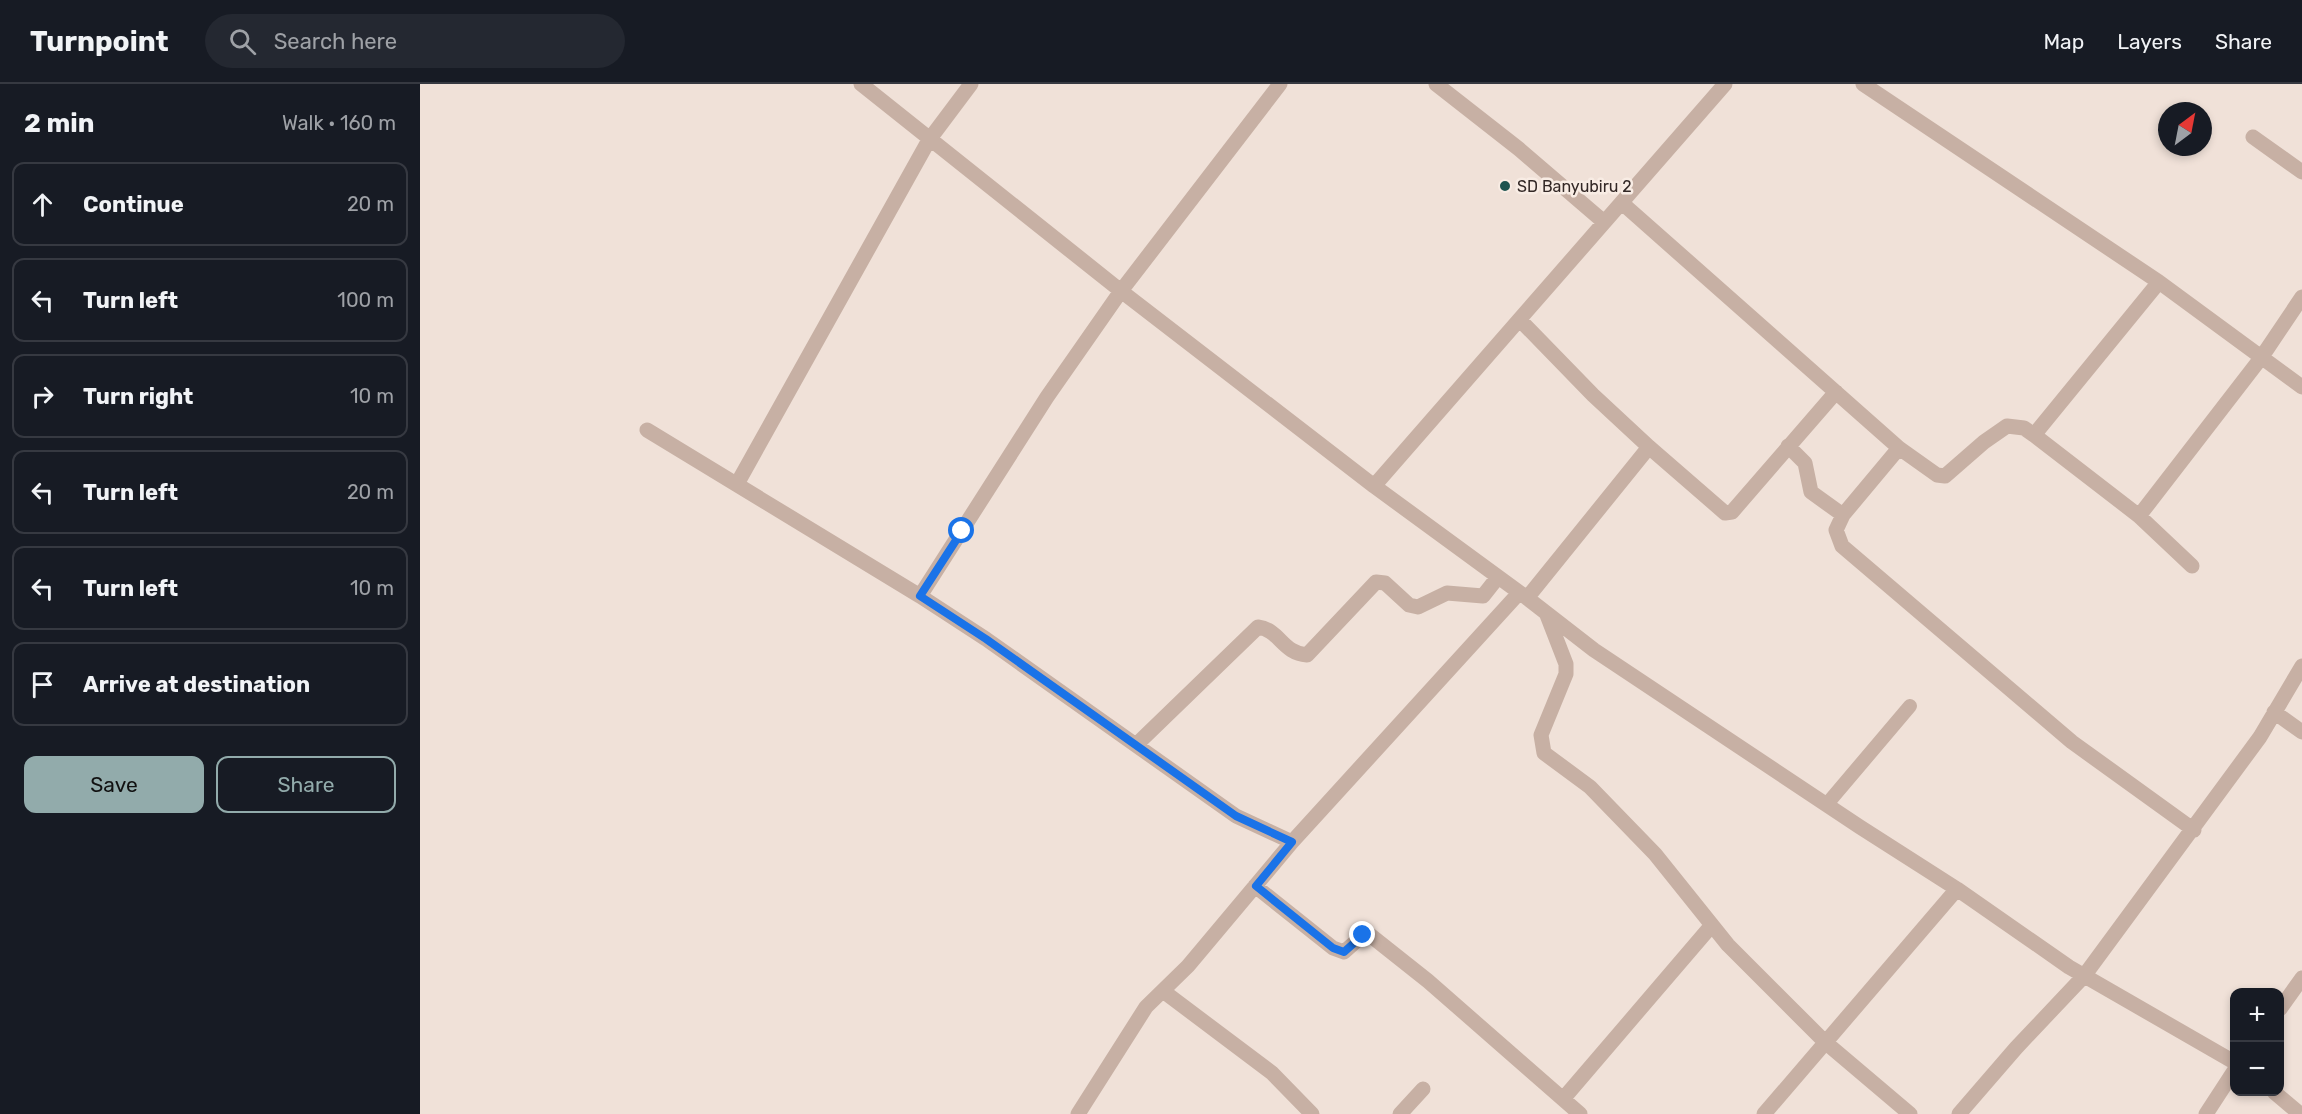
<!DOCTYPE html>
<meta charset="utf-8">
<style>
:root{--surface:#171b24;--page:#242831;--text:#f1f3f6;--muted:#9ea1a6;--line:#363941;--accent:#92abab}
body{margin:0;font-family:Rubik,sans-serif;background:var(--page);color:var(--text)}
.controls{position:absolute;right:18px;bottom:18px;display:grid;overflow:hidden;border-radius:12px;box-shadow:0 3px 9px #0003}
.controls button{width:54px;height:54px;display:grid;place-items:center;padding:0;border:0;border-bottom:2px solid var(--line);background:var(--surface);color:var(--text);font:30px sans-serif}
.compass{position:absolute;left:1738px;top:18px;width:54px;height:54px;border-radius:50%;background:var(--surface);box-shadow:0 3px 9px #0003;rotate:32deg}
.stop{position:absolute;width:18px;height:18px;margin:-14px;border:4px solid #1a73e8;border-radius:50%;background:#fff}
.stop.end{background:#1a73e8;border-color:#fff;box-shadow:0 2px 6px #0008}
.list{margin:0;padding:0;list-style:none}
h2{display:flex;justify-content:space-between;align-items:center;height:78px;margin:0;padding:0 24px;font-size:26px}
h2 small{font-size:20px;font-weight:400;color:var(--muted)}
.list li{display:grid;grid-template-columns:39px 1fr auto;gap:18px;align-items:center;box-sizing:border-box;height:84px;margin:0 12px 12px;padding:0 12px;border:2px solid var(--line);border-radius:12px}
.list b{display:block;font-size:22px;white-space:nowrap}
.list em{font-size:20px;font-style:normal;color:var(--muted)}
.actions{display:flex;gap:12px;padding:18px 24px}
.actions a{flex:1;padding:14px 0;border:2px solid var(--accent);border-radius:12px;text-align:center;font-size:21px;color:var(--accent)}
.actions .main{background:var(--accent);color:#111}
.icon{flex:none;width:33px;height:33px;fill:none;stroke:currentColor;stroke-width:2;stroke-linecap:round;stroke-linejoin:round}
.map{position:relative;flex:none;width:1882px;height:1030px;overflow:hidden}
header{display:flex;align-items:center;gap:36px;box-sizing:border-box;height:84px;padding:0 30px;background:var(--surface);border-bottom:2px solid var(--line)}
header strong{font-size:28px}
nav{display:flex;gap:33px;margin-inline-start:auto;font-size:21px}
.search{width:420px;height:54px;background:var(--page);display:flex;align-items:center;gap:15px;box-sizing:border-box;padding:0 21px;border-radius:33px;color:var(--muted);font-size:22px}
main{display:flex}
aside{flex:1;background:var(--surface)}
.map>svg:first-child{display:block}
.lines{fill:none;stroke-linecap:round;stroke-linejoin:round}
.lane{stroke:#c7b0a4;stroke-width:14}
.street{stroke:#c7b0a4;stroke-width:15}
.route{stroke:#1a73e8;stroke-width:8}
.poi-dot{fill:#1d534f;stroke:#f8ece4;stroke-width:2}
.labels{text-anchor:middle;dominant-baseline:central;stroke-width:5;stroke-linejoin:round;paint-order:stroke}
.poi-label{font-size:16px;fill:#332826;stroke:#f8ece4;text-anchor:start}
</style>
<header>
<strong>Turnpoint</strong>
<div class="search"><svg class="icon" aria-label="search" viewBox="0 0 24 24"><circle cx="10" cy="10" r="6"/><path d="M15 15l6 6"/></svg>Search here</div>
<nav><a>Map</a><a>Layers</a><a>Share</a></nav>
</header>
<main>
<aside>
<h2>2 min<small>Walk · 160 m</small></h2>
<ul class="list">
<li><svg class="icon" aria-label="ahead" viewBox="0 0 24 24"><path d="M12 20V5M6 11l6-6 6 6"/></svg><div><b>Continue</b></div><em>20 m</em></li>
<li><svg class="icon" aria-label="left" viewBox="0 0 24 24"><path d="M17 20v-9H6M10 6l-5 5 5 5"/></svg><div><b>Turn left</b></div><em>100 m</em></li>
<li><svg class="icon" aria-label="right" viewBox="0 0 24 24"><path d="M7 20v-9h11M14 6l5 5-5 5"/></svg><div><b>Turn right</b></div><em>10 m</em></li>
<li><svg class="icon" aria-label="left" viewBox="0 0 24 24"><path d="M17 20v-9H6M10 6l-5 5 5 5"/></svg><div><b>Turn left</b></div><em>20 m</em></li>
<li><svg class="icon" aria-label="left" viewBox="0 0 24 24"><path d="M17 20v-9H6M10 6l-5 5 5 5"/></svg><div><b>Turn left</b></div><em>10 m</em></li>
<li><svg class="icon" aria-label="arrive" viewBox="0 0 24 24"><path d="M6 21V4h12l-3 4 3 4H6"/></svg><div><b>Arrive at destination</b></div></li>
</ul>
<div class="actions"><a class="main">Save</a><a>Share</a></div>
</aside>
<div class="map">
<svg width="1882" height="1030" viewBox="0 0 1882 1030">
<rect width="100%" height="100%" fill="#f0e1d8"/>
<g class="lines">
<path class="lane" d="M1407,720l83,-98"/>
<path class="street" d="M441,0l260,207 253,195 153,112 67,52 266,177 97,62 112,78 165,95
M860,0l-159,207 -74,106 -127,199 66,43 250,177 56,26
M1016,0l83,65 85,73
M1443,0l296,198 143,105
M1833,53l49,35
M1202,119l277,245 -56,67 -7,15 6,16 230,196 122,88
M1739,198l-125,153 105,81 122,-158 41,-61
M1100,236l73,75 56,52 76,66 7,-1 104,-120
M227,346l273,166
M1368,362l17,17 6,29 32,23
M1479,364l38,27 8,1 39,-34 23,-16 17,2 10,7
M317,400l192,-344 42,-56
M954,402l351,-402
M1719,432l53,50
M1107,514l122,-151
M1127,531l19,49v10l-25,61 3,18 46,34 65,67 73,91 97,97 85,72
M1854,628l28,20
M716,661l122,-118c22,3 24,26 49,28l69,-73 9,1 24,22 9,2 29,-14 36,3 15,-19
M835,802l78,62 11,4 19,-17h7l58,46 152,133
M743,907l109,82 40,41
M1860,925l22,-31
M1854,1008l26,22
M1143,1015l149,-174
M658,1030l68,-107 42,-41 104,-124 227,-249
M980,1030l23,-25
M1344,1030l193,-225
M1539,1030l57,-66 68,-72 176,-239 42,-71
M1786,1030l28,-43"/>
</g>
<g class="lines">
<path class="route" d="M542,447l-42,65 66,43 250,177 56,26 -36,44 77,62 11,4 19,-17"/>
</g>
<circle class="poi-dot" cx="1085" cy="102" r="6"/>
<g class="labels">
<g class="poi-label">
<text x="1097" y="102">SD Banyubiru 2</text>
</g>
</g>
</svg>
<div class="controls">
<button>+</button>
<button>−</button>
</div>
<svg class="compass" viewBox="-18 -18 36 36"><path d="M0-13l5 13h-10z" fill="#e53935"/><path d="M0 13l5-13h-10z" fill="#9ea1a6"/></svg>
<div class="stop" style="left:542px;top:447px"></div>
<div class="stop end" style="left:943px;top:851px"></div>
</div>
</main>
